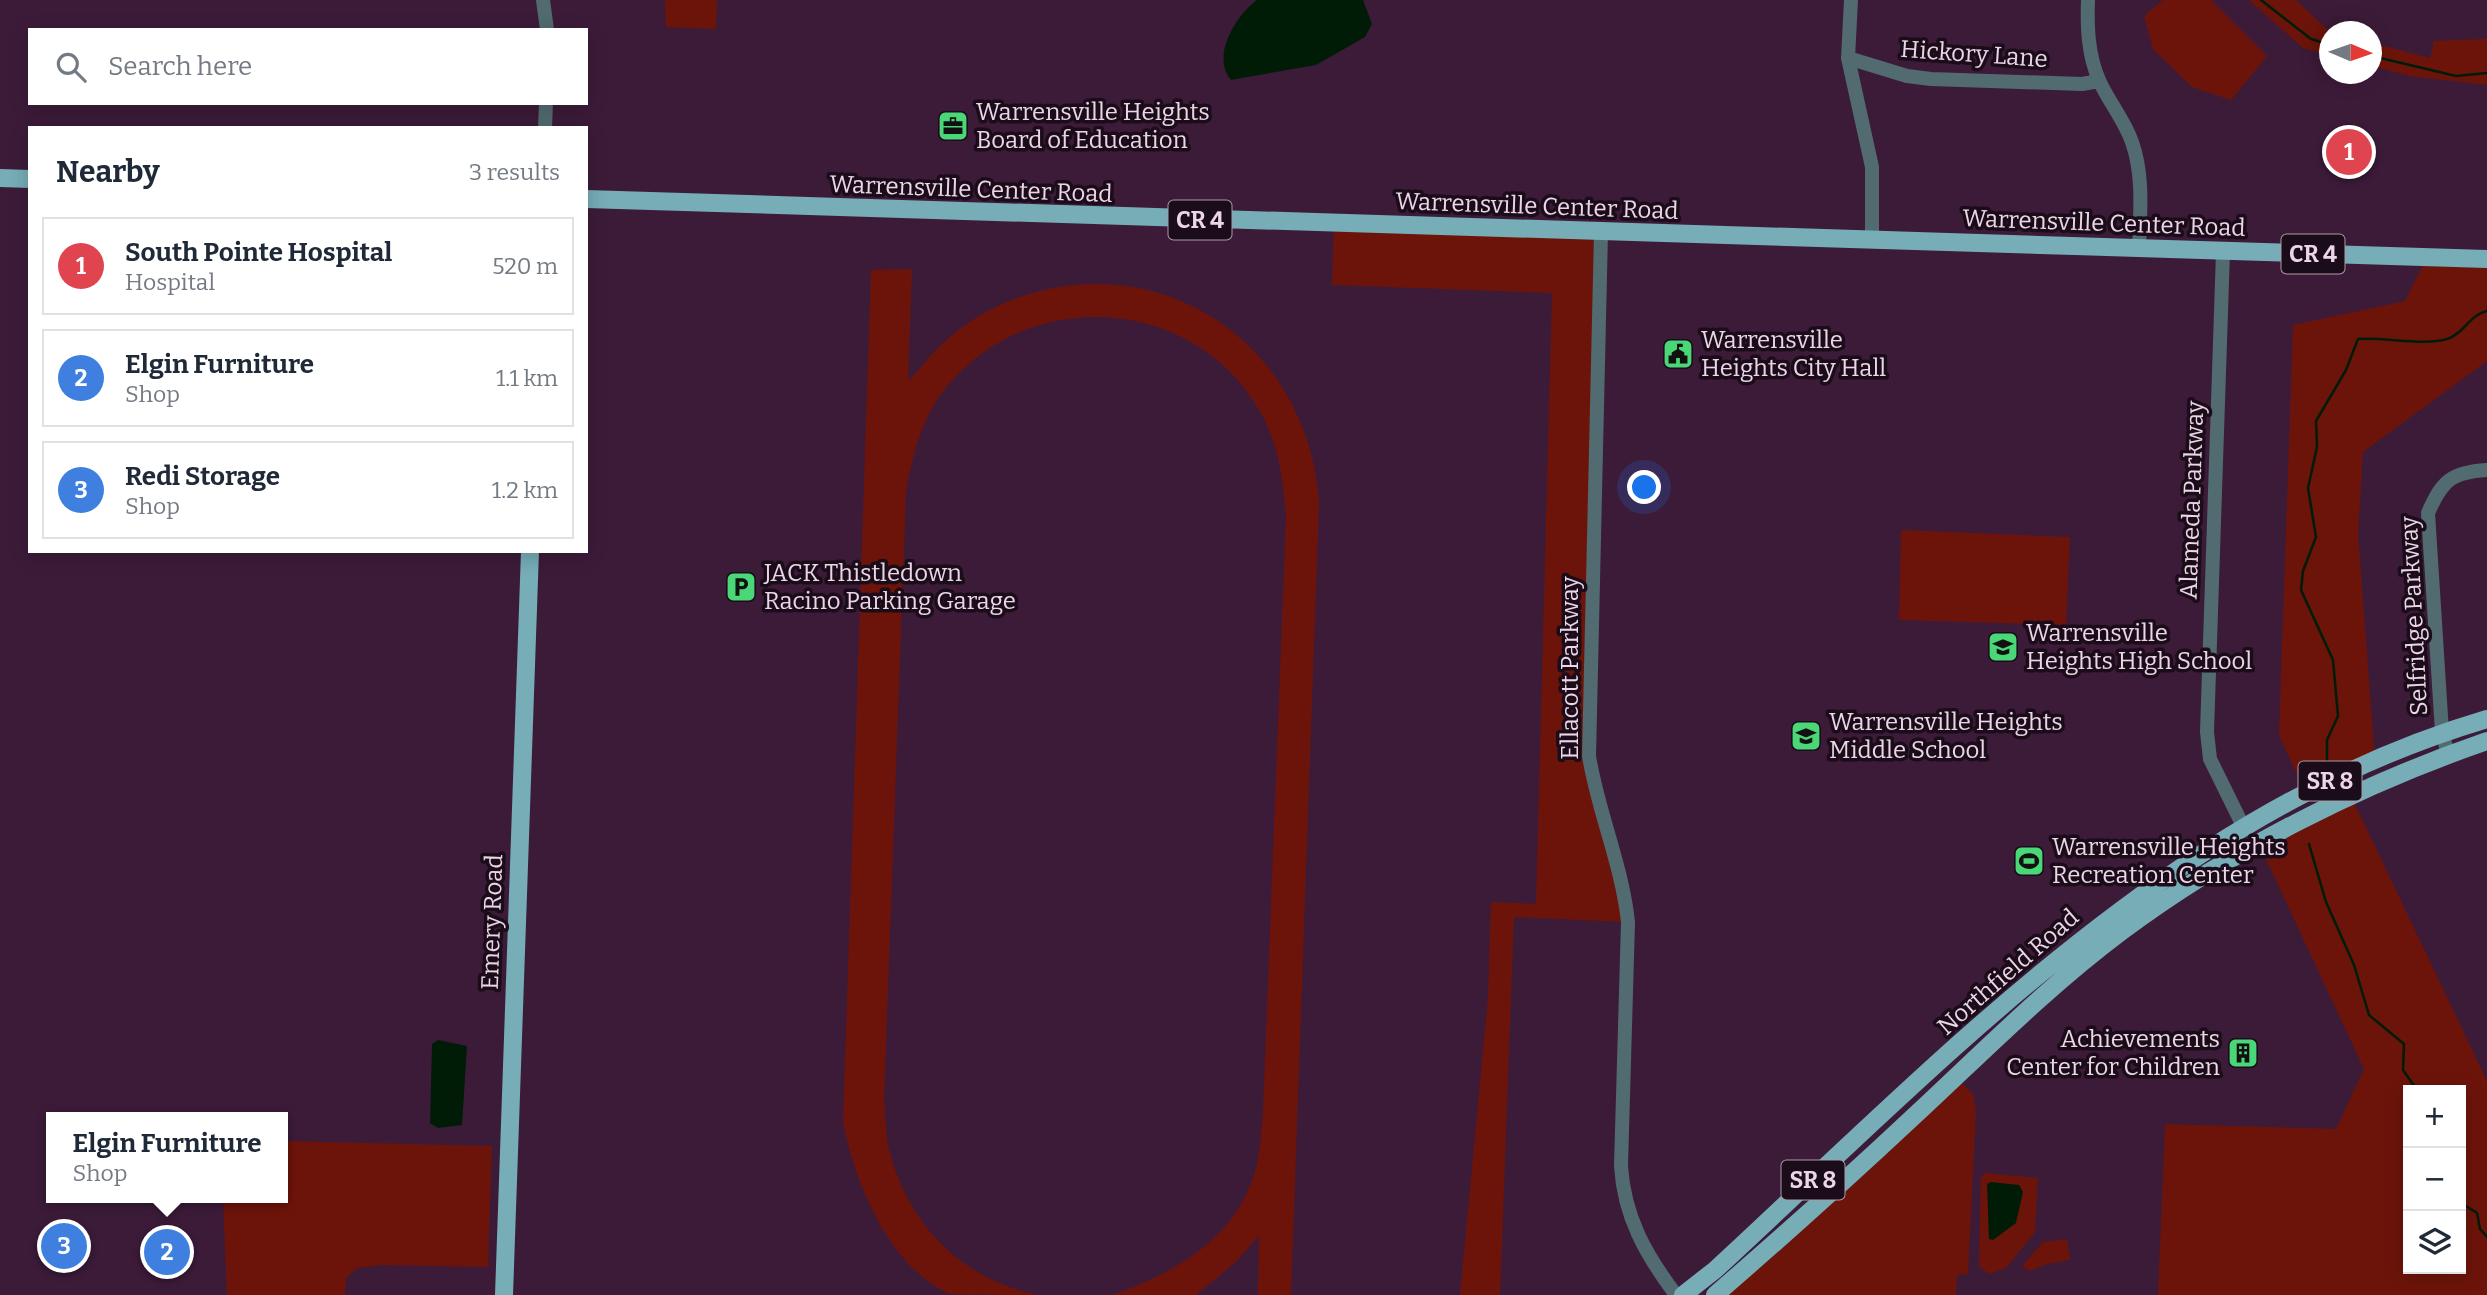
<!DOCTYPE html>
<meta charset="utf-8">
<style>
:root{--surface:#fff;--page:#f6f6f7;--text:#1f2937;--muted:#747a83;--line:#e0e1e3;--accent:#327754}
body{margin:0;font-family:Bitter,serif;background:var(--page);color:var(--text)}
.controls{position:absolute;right:21px;bottom:21px;display:grid;overflow:hidden;border-radius:0px;box-shadow:0 4px 18px #0003}
.controls button{width:63px;height:63px;display:grid;place-items:center;padding:0;border:0;border-bottom:2px solid var(--line);background:var(--surface);color:var(--text);font:35px sans-serif}
.compass{position:absolute;left:2319px;top:21px;width:63px;height:63px;border-radius:50%;background:var(--surface);box-shadow:0 4px 18px #0003;rotate:92deg}
.you{position:absolute;left:1645px;top:488px;width:24px;height:24px;margin:-18px;border:5px solid #fff;border-radius:50%;background:#1a73e8;box-shadow:0 0 0 10px #1a73e833}
.badge{display:grid;place-items:center;width:46px;height:46px;border-radius:50%;background:var(--accent);color:#fff;font-size:23px;font-weight:700}
.pin{position:absolute;translate:-50% -50%;border:4px solid #fff;box-shadow:0 2px 7px #0006}
.popup{position:absolute;left:46px;top:1112px;width:242px;height:91px;box-sizing:border-box;display:grid;place-content:center;border-radius:0px;background:var(--surface);filter:drop-shadow(0 2px 5px #0005);font-size:23px;white-space:nowrap;color:var(--muted)}
.popup b{font-size:26px;color:var(--text)}
.popup::after{content:'';position:absolute;left:50%;top:100%;margin-left:-14px;border:14px solid transparent;border-top-color:var(--surface)}
.list{margin:0;padding:0;list-style:none}
h2{display:flex;justify-content:space-between;align-items:center;height:91px;margin:0;padding:0 28px;font-size:30px}
h2 small{font-size:23px;font-weight:400;color:var(--muted)}
.list li{display:grid;grid-template-columns:46px 1fr auto;gap:21px;align-items:center;box-sizing:border-box;height:98px;margin:0 14px 14px;padding:0 14px;border:2px solid var(--line);border-radius:0px}
.list b{display:block;font-size:26px;white-space:nowrap}
.list p{margin:0;font-size:23px;white-space:nowrap;color:var(--muted)}
.list em{font-size:23px;font-style:normal;color:var(--muted)}
.icon{flex:none;width:38px;height:38px;fill:none;stroke:currentColor;stroke-width:2;stroke-linecap:round;stroke-linejoin:round}
.map{position:relative;flex:none;width:2487px;height:1295px;overflow:hidden}
.search{position:absolute;background:var(--surface);box-shadow:0 4px 18px #0003;left:28px;top:28px;width:560px;height:77px;display:flex;align-items:center;gap:18px;box-sizing:border-box;padding:0 24px;border-radius:0px;color:var(--muted);font-size:26px}
.panel{position:absolute;background:var(--surface);box-shadow:0 4px 18px #0003;left:28px;top:126px;width:560px;height:427px;border-radius:0px}
.map>svg:first-child{display:block}
.green{fill:#6d140a;fill-rule:evenodd}
.water{fill:#001c07}
.lines{fill:none;stroke-linecap:round;stroke-linejoin:round}
.stream{stroke:#001c07;stroke-width:2.5}
.minor{stroke:#516b70;stroke-width:14}
.major{stroke:#76adb7;stroke-width:18}
.labels{text-anchor:middle;dominant-baseline:central;stroke-width:7;stroke-linejoin:round;paint-order:stroke}
.shield{fill:#1b0c19;stroke:#ad99a9;stroke-width:2}
.shield-label{font-size:23px;font-weight:bold;fill:#ebd5e7}
.street-label{font-size:24px;fill:#ebd5e7;stroke:#1b0c19}
.poi-label{font-size:24px;fill:#ebd5e7;stroke:#1b0c19;text-anchor:start}
</style>
<div class="map">
<svg width="2487" height="1295" viewBox="0 0 2487 1295">
<rect width="100%" height="100%" fill="#3c1b39"/>
<path class="green" d="M665,0h52l-1,29 -50,-2z
M2163,0h48l56,56 -36,44 -39,-13 -39,-38 -9,-33z
M2249,0h47l34,32 -1,23 -26,-7z
M2487,39v46l-77,-9 -38,-10v-23l58,15 4,-17z
M1334,225l267,7 -12,524 39,166 -114,-5 -14,378h-40l28,-297 3,-96 45,2 16,-611 -220,-8z
M2427,257l60,2v102l-124,91 -5,81 17,228 -69,33 -27,-59 14,-410 112,-24z
M912,269l-4,111c9,-6 17,-19 25,-27 21,-22 46,-40 74,-51 151,-61 302,41 312,201l-28,792h-33l1,-60 -21,25 -42,35h-84c58,-20 117,-52 140,-114 8,-21 9,-47 11,-69l23,-596c-3,-32 -6,-64 -20,-93 -59,-124 -229,-142 -317,-39 -27,31 -36,69 -43,108l-22,608c2,17 1,36 6,53 19,73 75,129 150,142 -18,0 -78,0 -91,-1 -61,-29 -94,-111 -106,-172l28,-852z
M1901,530l169,7 -4,88 -167,-5z
M2351,796l136,285v214h-329l7,-171 171,5 28,-60 -105,-225zM2408,1090h53v179h-53z
M1955,1077l18,17 3,17 -8,163 -11,1 -1,20h-241z
M283,1141l209,5 -4,121 -107,-2 -24,3 -11,10 -1,17h-118l-4,-97h59z
M1985,1173l53,5 -3,54 -29,36 -17,6 -10,-8v-8l2,-81z
M2067,1239l3,21 -23,4 -17,7 -8,-5 21,-24z"/>
<path class="water" d="M1257,0h106l9,24 -7,13 -49,28 -85,15c-20,-23 4,-64 26,-80z
M438,1040l29,6 -5,79 -24,3 -8,-5 2,-79z
M1991,1182l28,3 4,7 -7,31 -23,17 -4,-1 -2,-55z"/>
<g class="lines">
<path class="stream" d="M2261,0l50,39 19,6
M2372,56l84,20 31,-3
M2327,763v-23l11,-24 -5,-56 -32,-70 2,-19 13,-34 -8,-49 9,-41 -1,-26 30,-51 12,-31c27,-2 66,7 89,0 18,-6 22,-24 40,-28
M2309,844l17,58 28,63 15,50 35,29 -1,26 14,20
M2461,1203l16,10 3,16 7,8"/>
<path class="minor" d="M543,0l4,30
M1851,0l-3,58 24,109v74
M2088,0c-1,27 0,55 11,80 9,21 25,39 33,62 12,34 8,71 7,107
M1848,58l59,18 24,3 151,5 17,-3
M545,128l1,-25
M1601,232l-12,524c9,56 33,109 39,166l-7,244c3,51 25,89 55,129
M2223,252l-16,480 3,27 33,67
M2448,754l-6,-22 -14,-219c14,-32 23,-41 59,-43"/>
<path class="major" d="M0,178l30,1
M586,199l1901,60
M504,1295l26,-744
M1683,1295l32,-25c232,-214 460,-459 772,-551
M1715,1295c67,-58 133,-117 197,-177 69,-64 135,-131 210,-187 109,-81 237,-146 365,-190"/>
</g>
<defs>
<g id="office-square" transform="scale(1.575)"><rect x="-9" y="-9" width="18" height="18" rx="4" fill="#4ad778" stroke="#1b0c19"/><path d="M-6-3h4V-5.5h4V-3h4V5H-6ZM-1-4.5V-3h2v-1.5ZM-6 0V1H6V0Z" fill="#111"/></g>
<g id="civic-square" transform="scale(1.575)"><rect x="-9" y="-9" width="18" height="18" rx="4" fill="#4ad778" stroke="#1b0c19"/><path d="M-.6-6.5H3V-4.5H.6V-3L4-1V1h2V6H-6V1h2V-1L-.6-3ZM-1.2 2.5V6h2.4V2.5Z" fill="#111"/></g>
<g id="parking-square" transform="scale(1.575)"><rect x="-9" y="-9" width="18" height="18" rx="4" fill="#4ad778" stroke="#1b0c19"/><path d="M-3.5-5.5H1a3.5 3.5 0 0 1 0 7H-1V5.5H-3.5ZM-1-3.4V-.6H.8a1.4 1.4 0 0 0 0-2.8Z" fill="#111"/></g>
<g id="school-square" transform="scale(1.575)"><rect x="-9" y="-9" width="18" height="18" rx="4" fill="#4ad778" stroke="#1b0c19"/><path d="M0-5L7-2L0 1L-7-2ZM-4 1L0 2.5L4 1V4Q0 6-4 4Z" fill="#111"/></g>
<g id="stadium-square" transform="scale(1.575)"><rect x="-9" y="-9" width="18" height="18" rx="4" fill="#4ad778" stroke="#1b0c19"/><path d="M0-5a6.5 5 0 1 0 0 10a6.5 5 0 1 0 0-10ZM-3.5-1.8h7v3.6h-7Z" fill="#111"/></g>
<g id="building-square" transform="scale(1.575)"><rect x="-9" y="-9" width="18" height="18" rx="4" fill="#4ad778" stroke="#1b0c19"/><path d="M-4-6H4V6H1V3H-1V6H-4ZM-2.5-4.3h1.7v1.8h-1.7ZM.8-4.3h1.7v1.8H.8ZM-2.5-1h1.7V.8h-1.7ZM.8-1h1.7V.8H.8Z" fill="#111"/></g>
</defs>
<g fill-rule="evenodd">
<use href="#office-square" x="953" y="126"/>
<use href="#civic-square" x="1678" y="354"/>
<use href="#parking-square" x="741" y="587"/>
<use href="#school-square" x="2003" y="647"/>
<use href="#school-square" x="1806" y="736"/>
<use href="#stadium-square" x="2029" y="861"/>
<use href="#building-square" x="2243" y="1053"/>
</g>
<g class="labels">
<g class="shield">
<rect x="1168.5" y="200.5" width="63" height="39" rx="5"/>
<rect x="2281.5" y="234.5" width="63" height="39" rx="5"/>
<rect x="2298.5" y="761.5" width="63" height="39" rx="5"/>
<rect x="1781.5" y="1160.5" width="63" height="39" rx="5"/>
</g>
<g class="shield-label">
<text x="1200" y="220">CR 4</text>
<text x="2313" y="254">CR 4</text>
<text x="2330" y="781">SR 8</text>
<text x="1813" y="1180">SR 8</text>
</g>
<g class="street-label">
<text transform="translate(1974 54) rotate(4)">Hickory Lane</text>
<text transform="translate(971 189) rotate(2)">Warrensville Center Road</text>
<text transform="translate(1537 206) rotate(2)">Warrensville Center Road</text>
<text transform="translate(2104 223) rotate(2)">Warrensville Center Road</text>
<text transform="translate(2192 500) rotate(-88)">Alameda Parkway</text>
<text transform="translate(2414 616) rotate(-93)">Selfridge Parkway</text>
<text transform="translate(1570 668) rotate(-90)">Ellacott Parkway</text>
<text transform="translate(492 922) rotate(-88)">Emery Road</text>
<text transform="translate(2008 972) rotate(-41)">Northfield Road</text>
</g>
<g class="poi-label">
<text x="976" y="112">Warrensville Heights<tspan x="976" dy="28">Board of Education</tspan></text>
<text x="1701" y="340">Warrensville<tspan x="1701" dy="28">Heights City Hall</tspan></text>
<text x="764" y="573">JACK Thistledown<tspan x="764" dy="28">Racino Parking Garage</tspan></text>
<text x="2026" y="633">Warrensville<tspan x="2026" dy="28">Heights High School</tspan></text>
<text x="1829" y="722">Warrensville Heights<tspan x="1829" dy="28">Middle School</tspan></text>
<text x="2052" y="847">Warrensville Heights<tspan x="2052" dy="28">Recreation Center</tspan></text>
<text x="2220" y="1039" text-anchor="end">Achievements<tspan x="2220" dy="28">Center for Children</tspan></text>
</g>
</g>
</svg>
<div class="controls">
<button>+</button>
<button>−</button>
<button><svg class="icon" aria-label="layers" viewBox="0 0 24 24"><path d="M12 4l9 5-9 5-9-5zM3 14l9 5 9-5"/></svg></button>
</div>
<svg class="compass" viewBox="-18 -18 36 36"><path d="M0-13l5 13h-10z" fill="#e53935"/><path d="M0 13l5-13h-10z" fill="#747a83"/></svg>
<div class="you"></div>
<div class="pin badge" style="left:2349px;top:152px;background:#e0444e">1</div>
<div class="pin badge" style="left:167px;top:1252px;background:#3f7fe0">2</div>
<div class="popup"><b>Elgin Furniture</b>Shop</div>
<div class="pin badge" style="left:64px;top:1246px;background:#3f7fe0">3</div>
<div class="search"><svg class="icon" aria-label="search" viewBox="0 0 24 24"><circle cx="10" cy="10" r="6"/><path d="M15 15l6 6"/></svg>Search here</div>
<section class="panel">
<h2>Nearby<small>3 results</small></h2>
<ul class="list">
<li><span class="badge" style="background:#e0444e">1</span><div><b>South Pointe Hospital</b><p>Hospital</p></div><em>520 m</em></li>
<li><span class="badge" style="background:#3f7fe0">2</span><div><b>Elgin Furniture</b><p>Shop</p></div><em>1.1 km</em></li>
<li><span class="badge" style="background:#3f7fe0">3</span><div><b>Redi Storage</b><p>Shop</p></div><em>1.2 km</em></li>
</ul>
</section>
</div>
